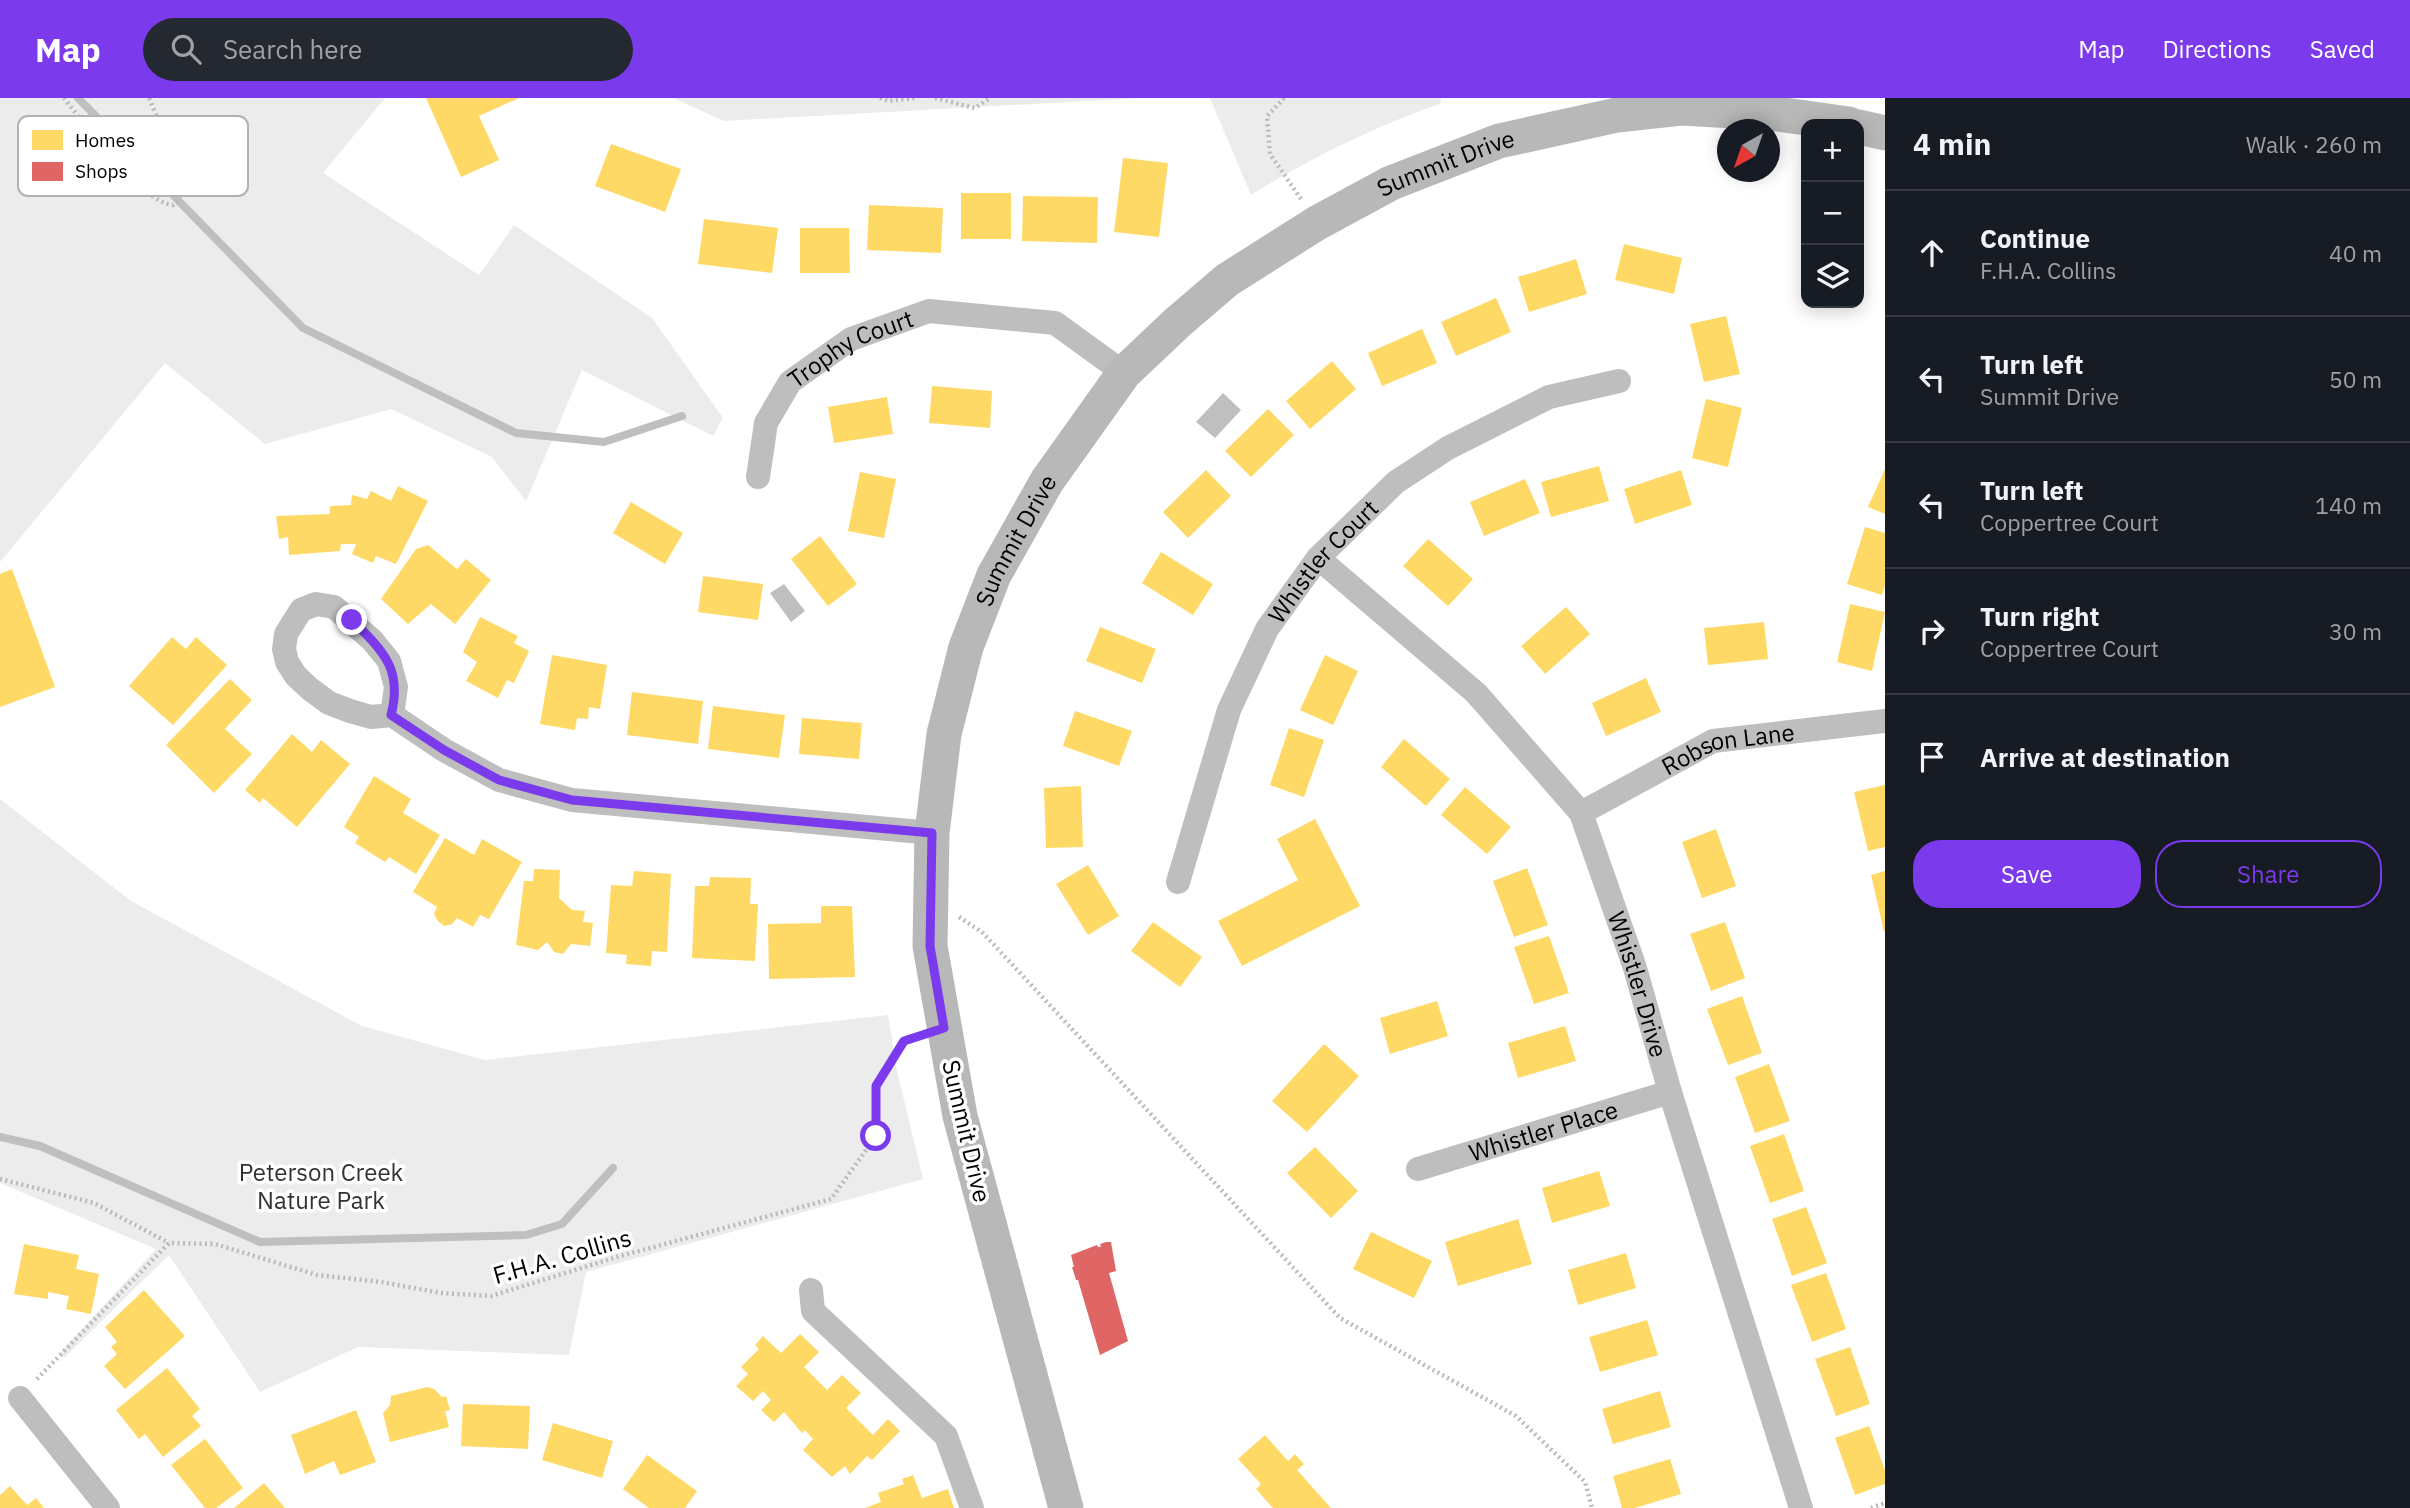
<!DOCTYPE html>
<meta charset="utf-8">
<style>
:root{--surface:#171b24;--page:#242831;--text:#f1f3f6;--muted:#9ea1a6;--line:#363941;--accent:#7c3aed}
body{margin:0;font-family:"IBM Plex Sans",sans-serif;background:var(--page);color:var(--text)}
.controls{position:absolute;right:21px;top:21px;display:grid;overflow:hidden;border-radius:14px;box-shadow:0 4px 18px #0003}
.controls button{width:63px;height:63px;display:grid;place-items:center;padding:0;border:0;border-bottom:2px solid var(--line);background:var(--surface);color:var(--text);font:35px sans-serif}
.compass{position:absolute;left:1717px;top:21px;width:63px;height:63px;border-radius:50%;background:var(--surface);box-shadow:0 4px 18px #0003;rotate:220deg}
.stop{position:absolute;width:21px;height:21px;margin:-16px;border:5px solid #7c3aed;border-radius:50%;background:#fff}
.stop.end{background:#7c3aed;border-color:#fff;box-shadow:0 2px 7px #0008}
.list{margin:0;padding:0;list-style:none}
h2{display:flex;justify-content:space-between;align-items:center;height:91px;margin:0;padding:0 28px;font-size:30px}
h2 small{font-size:23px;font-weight:400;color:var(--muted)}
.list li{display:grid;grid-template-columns:46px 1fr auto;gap:21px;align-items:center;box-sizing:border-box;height:126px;padding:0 28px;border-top:2px solid var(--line)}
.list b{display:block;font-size:26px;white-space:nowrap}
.list p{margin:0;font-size:23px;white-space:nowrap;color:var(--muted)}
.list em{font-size:23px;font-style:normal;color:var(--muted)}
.actions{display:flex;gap:14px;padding:21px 28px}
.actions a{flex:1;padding:16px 0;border:2px solid var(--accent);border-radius:28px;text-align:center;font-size:24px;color:var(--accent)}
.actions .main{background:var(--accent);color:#fff}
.icon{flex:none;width:38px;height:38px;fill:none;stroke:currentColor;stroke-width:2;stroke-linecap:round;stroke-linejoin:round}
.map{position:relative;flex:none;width:1885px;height:1410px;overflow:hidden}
header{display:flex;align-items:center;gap:42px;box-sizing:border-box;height:98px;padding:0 35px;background:var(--accent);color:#fff}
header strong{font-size:33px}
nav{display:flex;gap:38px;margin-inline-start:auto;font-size:24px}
.search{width:490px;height:63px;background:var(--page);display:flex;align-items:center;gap:18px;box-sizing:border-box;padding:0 24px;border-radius:38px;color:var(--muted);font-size:26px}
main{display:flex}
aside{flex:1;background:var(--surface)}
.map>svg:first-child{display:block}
.green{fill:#ececec}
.water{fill:#bfbfbf}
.homes{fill:#ffd966}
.shops{fill:#e06666}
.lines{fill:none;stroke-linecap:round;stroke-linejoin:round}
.stream{stroke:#bfbfbf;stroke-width:8}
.path{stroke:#b9b9b9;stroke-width:4.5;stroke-dasharray:2 3.5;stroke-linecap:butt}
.street{stroke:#bebebe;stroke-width:24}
.secondary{stroke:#b8b8b8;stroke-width:35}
.route{stroke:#7c3aed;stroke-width:9}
.labels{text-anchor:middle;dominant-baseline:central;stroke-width:7;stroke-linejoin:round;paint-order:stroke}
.street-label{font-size:24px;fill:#000;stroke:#fff}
.park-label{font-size:24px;fill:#333;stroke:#fff}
.key{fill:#fff;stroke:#b2b2b2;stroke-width:2}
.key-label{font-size:19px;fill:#000}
</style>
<header>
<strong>Map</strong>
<div class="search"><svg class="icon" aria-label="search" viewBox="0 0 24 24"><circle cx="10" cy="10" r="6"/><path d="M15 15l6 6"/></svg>Search here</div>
<nav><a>Map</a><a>Directions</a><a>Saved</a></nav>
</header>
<main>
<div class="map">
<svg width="1885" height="1410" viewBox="0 0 1885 1410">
<rect width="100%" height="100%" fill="#fff"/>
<path class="green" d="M0,0h385l-62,75 156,102 35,-50 138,93 71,100 -10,18 -131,-66 -56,131 -34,-44 -101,-48 -126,35 -100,-81 -165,199z
M673,0h468l-417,23z
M1210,0h231l-1,6c-67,23 -129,54 -189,91z
M0,701l131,102 231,125 123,34 403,-45 9,56 26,108 -337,93 -17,83 -211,-8 -98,45 -91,-137 -105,103 -5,-4 97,-105 -156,-66z"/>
<path class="water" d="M1223,295l18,17 -26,28 -19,-16z
M784,486l21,27 -14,11 -21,-29z"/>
<path class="homes" d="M426,0h93l-40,18 20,44 -38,17z
M611,46l70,25 -16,43 -70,-26z
M1123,60l45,5 -9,74 -45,-5z
M961,95h50v46h-50z
M1023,98l75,1 -1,46 -75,-2z
M869,107l74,3 -2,45 -74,-3z
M704,121l74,9 -6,45 -74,-9z
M800,130h49l1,45h-50z
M1624,146l58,14 -8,36 -59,-14z
M1576,161l11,35 -58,18 -11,-35z
M1496,200l15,34 -55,24 -15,-34z
M1726,218l14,58 -36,8 -14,-58z
M1422,231l15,34 -55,23 -14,-33z
M1332,263l24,28 -46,40 -24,-28z
M932,288l60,5 -2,37 -61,-5z
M887,299l6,37 -59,9 -6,-36z
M1706,301l36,9 -14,59 -36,-9z
M1268,311l26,26 -43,42 -26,-26z
M1599,368l10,35 -58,16 -10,-35z
M1885,371v45l-17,-7z
M1206,372l25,26 -43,42 -25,-26z
M1681,372l11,35 -57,19 -11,-35z
M860,374l36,7 -12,59 -36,-7z
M1525,381l15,34 -56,23 -14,-34z
M398,388l30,15 -32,63 -20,-8 -3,7 -21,-9 4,-10h-15l-1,7 -51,4 -1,-18 -9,2 -3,-23 54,-2v-8l21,-1 1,-10 15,4 4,-8 20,10z
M631,404l52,31 -18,31 -52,-31z
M1865,429l20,6v52l-3,10 -35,-11z
M820,438l37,48 -29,22 -37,-47z
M1428,441l45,40 -25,27 -45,-40z
M428,447l29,24 9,-10 25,21 -36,44 -24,-20 -23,20 -27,-25 35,-50z
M1161,454l52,32 -20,31 -51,-32z
M12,471l43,118 -55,20v-133z
M703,478l60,8 -5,36 -60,-8z
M1850,506l35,8 -13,59 -35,-9z
M1566,509l24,27 -45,40 -24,-28z
M480,519l38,19 -4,7 15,8 -15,32 -7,-3 -9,18 -32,-17 11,-19 -14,-10z
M1764,524l4,37 -60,6 -4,-37z
M1100,529l56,22 -14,34 -56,-22z
M172,539l14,12 10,-12 31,28 -54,60 -44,-39z
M552,557l55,10 -7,44 -11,-2 -1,12 -11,-1 -2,12 -35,-6z
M1325,557l33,16 -25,54 -33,-15z
M1646,580l15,34 -55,24 -14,-33z
M230,581l22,21 -27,29 27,25 -38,39 -48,-48z
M632,594l71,9 -5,43 -71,-9z
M713,608l72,9 -6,43 -71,-9z
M1075,613l57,20 -13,35 -56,-20z
M802,620l60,5 -3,36 -60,-5z
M1289,630l35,12 -20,57 -34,-12z
M292,636l20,18 9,-12 29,24 -53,63 -34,-29 -3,5 -15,-13z
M1404,641l46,40 -24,27 -45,-39z
M374,678l37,23 -8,14 37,22 -24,39 -27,-17 -4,5 -30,-19 4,-6 -15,-10z
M1885,687v62l-17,4 -14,-59z
M1081,688l2,61 -37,1 -2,-60z
M1465,689l46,40 -24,27 -46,-39z
M1315,721l45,87 -118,60 -24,-45 80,-41 -21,-41z
M1716,731l20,57 -34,12 -20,-56z
M445,740l29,17 8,-16 40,23 -33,57 -9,-4 -7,12 -16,-9 -5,6 -8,2 -7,-6 -3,-6 3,-7 -24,-15z
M1088,767l31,51 -31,19 -32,-51z
M1527,770l21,57 -34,12 -21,-56z
M534,771l26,1 -1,28 13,12 13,1 -2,11 10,1 -3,23 -19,-2 -8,10 -9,-2 -7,-10 -9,8 -22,-5 8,-64h9z
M634,773l37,3 -4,78 -15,-1 -1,15 -25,-2 1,-9 -21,-2 5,-68 21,1z
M1885,773v60l-1,1 -13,-57z
M710,779l41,1 -1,26h8l-3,57 -63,-3 3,-72h14z
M821,808h31l3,71 -86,2 -1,-55 53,-1z
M1153,824l49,35 -22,30 -49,-36z
M1725,824l20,56 -34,13 -21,-57z
M1549,838l20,57 -35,11 -20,-57z
M1742,898l20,57 -34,12 -21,-56z
M1437,903l11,35 -58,18 -10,-36z
M1565,928l11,35 -58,17 -10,-35z
M1324,946l35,32 -52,56 -35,-31z
M1769,966l21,57 -35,12 -20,-56z
M1784,1036l20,57 -34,12 -20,-57z
M1315,1049l43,44 -27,27 -44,-45z
M1599,1073l11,35 -58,17 -10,-35z
M1806,1109l21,56 -35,13 -20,-57z
M1518,1121l14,45 -74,22 -13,-44z
M1371,1134l61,29 -18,37 -61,-29z
M24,1146l55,11 -3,14 23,5 -8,40 -25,-5 3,-13 -21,-4v7l-34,-5z
M1626,1155l10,35 -58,17 -10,-35z
M1826,1175l20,56 -34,13 -21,-57z
M144,1192l41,46 -60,53 -21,-23 13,-12 -6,-7 6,-5 -12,-15z
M1647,1222l11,35 -58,17 -11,-35z
M800,1236l19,18 -15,15 23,23 15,-15 19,18 -15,15 27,27 15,-16 12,12 -28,29 -5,-4 -17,18 -5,-8 -13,11 -29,-27 10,-11 -8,-9 -3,3 -18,-21 -10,10 -13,-12 10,-10 -8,-9 -10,10 -17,-15 12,-12 -7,-7 18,-18 -4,-4 8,-9 18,17z
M1850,1249l20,57 -34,12 -21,-57z
M167,1270l33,41 -8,7 9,10 -38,31 -18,-23 -6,5 -23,-29z
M427,1289l7,2 8,8 4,-1 4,14 -5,1 4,16 -59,15 -7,-29 7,-8 1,-9z
M1660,1293l11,36 -58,17 -11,-35z
M463,1306l67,2 -2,43 -67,-3z
M356,1312l20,52 -36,13 -6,-14 -29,13 -14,-39z
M553,1325l60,18 -11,37 -60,-18z
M1869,1328l16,44v14l-30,11 -20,-57z
M1265,1337l23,26 7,-7 9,10 -7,6 34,38h-58l-17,-19 5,-5 -23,-25z
M205,1341l38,49 -27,20h-11l-34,-43z
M647,1357l50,36 -12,17h-36l-26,-19z
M1670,1361l11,35 -46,14h-13l-9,-32z
M913,1377l9,23 26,-9 6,19h-89l16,-6 -3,-9 26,-9 -2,-5z
M264,1385l21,25h-51z
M10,1388l17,19 9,-7 8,10h-44v-13z"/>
<path class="shops" d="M1106,1144h5l5,29 -7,2 19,68 -28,14 -22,-75h-2l-4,-13h2l-3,-12 26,-10 1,2h3l-1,-3z"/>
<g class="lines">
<path class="stream" d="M78,0l225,230 213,105 88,9 78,-26
M0,1039l40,9 220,96 266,-7 36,-11 51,-56"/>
<path class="path" d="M64,0c20,25 78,105 109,107l6,-6 4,-21 -34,-80
M880,0l8,3 27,-3
M935,0l40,10 15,-10
M1284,0l-17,18 3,38 31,45
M959,819l23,15 358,386 176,98 69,66 7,26
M0,1081l94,24 75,40
M37,1281l132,-136 46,1 102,31 64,7 60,11 50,3 126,-39 214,-58 45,-63v-50l28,-45 13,-4
M1871,1410l14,-5"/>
<g class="street">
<path id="s1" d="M758,379l8,-54 24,-41 61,-43 78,-28 126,12 69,50"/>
<path id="s2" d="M1318,460l158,135 105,120 54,155 35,124 131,416"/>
<path d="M392,617l4,-28 -7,-26 -17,-21 -38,-33 -18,-3 -15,6 -15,24 -2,15 3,13 9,14 14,13 19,14 21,8 21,6 21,-2 52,35 55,30 73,20 360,33"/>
<path id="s3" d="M1581,715l132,-72 172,-20"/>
<path id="s4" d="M1178,784l51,-172 38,-81 51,-71 78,-76 52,-34 101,-51 70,-16"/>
<path id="s5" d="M1418,1071l252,-77"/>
<path d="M811,1192l2,21 133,125 26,72"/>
<path d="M20,1300l88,110"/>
</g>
<g class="secondary">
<path d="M1859,29l26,6"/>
<path id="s6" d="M1066,1410l-106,-392 -30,-170 2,-113 12,-99 22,-87 28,-72 53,-94 77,-108 54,-51 49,-42 90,-57 74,-40 108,-42 118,-26 64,-7 89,5 79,11"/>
</g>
</g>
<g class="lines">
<path class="route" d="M352,522c31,31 51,49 39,95l53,35 55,30 73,20 360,33 -2,113 14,82 -40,13 -28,45v50"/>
</g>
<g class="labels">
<g class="street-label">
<text stroke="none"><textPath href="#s6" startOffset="1587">Summit Drive</textPath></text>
<text stroke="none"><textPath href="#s1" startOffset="172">Trophy Court</textPath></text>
<text stroke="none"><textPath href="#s6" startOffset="999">Summit Drive</textPath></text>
<text stroke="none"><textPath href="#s4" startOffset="357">Whistler Court</textPath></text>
<text stroke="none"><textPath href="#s3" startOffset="163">Robson Lane</textPath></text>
<text stroke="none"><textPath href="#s2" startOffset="548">Whistler Drive</textPath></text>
<text stroke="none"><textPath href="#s5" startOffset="131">Whistler Place</textPath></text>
<text transform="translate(967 1033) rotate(77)">Summit Drive</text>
<text transform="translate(562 1158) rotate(-16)">F.H.A. Collins</text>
</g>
<g class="park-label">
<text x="321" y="1074">Peterson Creek<tspan x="321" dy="28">Nature Park</tspan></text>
</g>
</g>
<rect x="18" y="18" width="230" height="80" rx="10" class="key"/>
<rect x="32" y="32" width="31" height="20" fill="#ffd966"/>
<rect x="32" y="64" width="31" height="19" fill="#e06666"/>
<g class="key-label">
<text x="75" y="49">Homes</text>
<text x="75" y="80">Shops</text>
</g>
</svg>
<div class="controls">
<button>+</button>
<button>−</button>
<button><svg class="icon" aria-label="layers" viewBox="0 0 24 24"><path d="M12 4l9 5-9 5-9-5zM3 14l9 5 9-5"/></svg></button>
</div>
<svg class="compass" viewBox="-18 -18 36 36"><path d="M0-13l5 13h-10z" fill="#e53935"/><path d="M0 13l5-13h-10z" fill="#9ea1a6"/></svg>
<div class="stop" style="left:876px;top:1038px"></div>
<div class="stop end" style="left:352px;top:522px"></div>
</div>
<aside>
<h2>4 min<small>Walk · 260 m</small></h2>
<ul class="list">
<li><svg class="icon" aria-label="ahead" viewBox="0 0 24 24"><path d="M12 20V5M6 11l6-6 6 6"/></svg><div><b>Continue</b><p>F.H.A. Collins</p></div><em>40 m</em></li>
<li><svg class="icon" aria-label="left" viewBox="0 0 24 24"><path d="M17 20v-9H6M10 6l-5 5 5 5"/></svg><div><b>Turn left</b><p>Summit Drive</p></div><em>50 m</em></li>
<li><svg class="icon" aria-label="left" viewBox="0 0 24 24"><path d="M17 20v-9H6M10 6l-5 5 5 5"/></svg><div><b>Turn left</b><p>Coppertree Court</p></div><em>140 m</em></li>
<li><svg class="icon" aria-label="right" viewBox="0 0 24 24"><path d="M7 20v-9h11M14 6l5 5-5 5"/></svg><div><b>Turn right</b><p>Coppertree Court</p></div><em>30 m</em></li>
<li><svg class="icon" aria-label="arrive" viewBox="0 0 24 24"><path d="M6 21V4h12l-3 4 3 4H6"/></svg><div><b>Arrive at destination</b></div></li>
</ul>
<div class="actions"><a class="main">Save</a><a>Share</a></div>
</aside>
</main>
